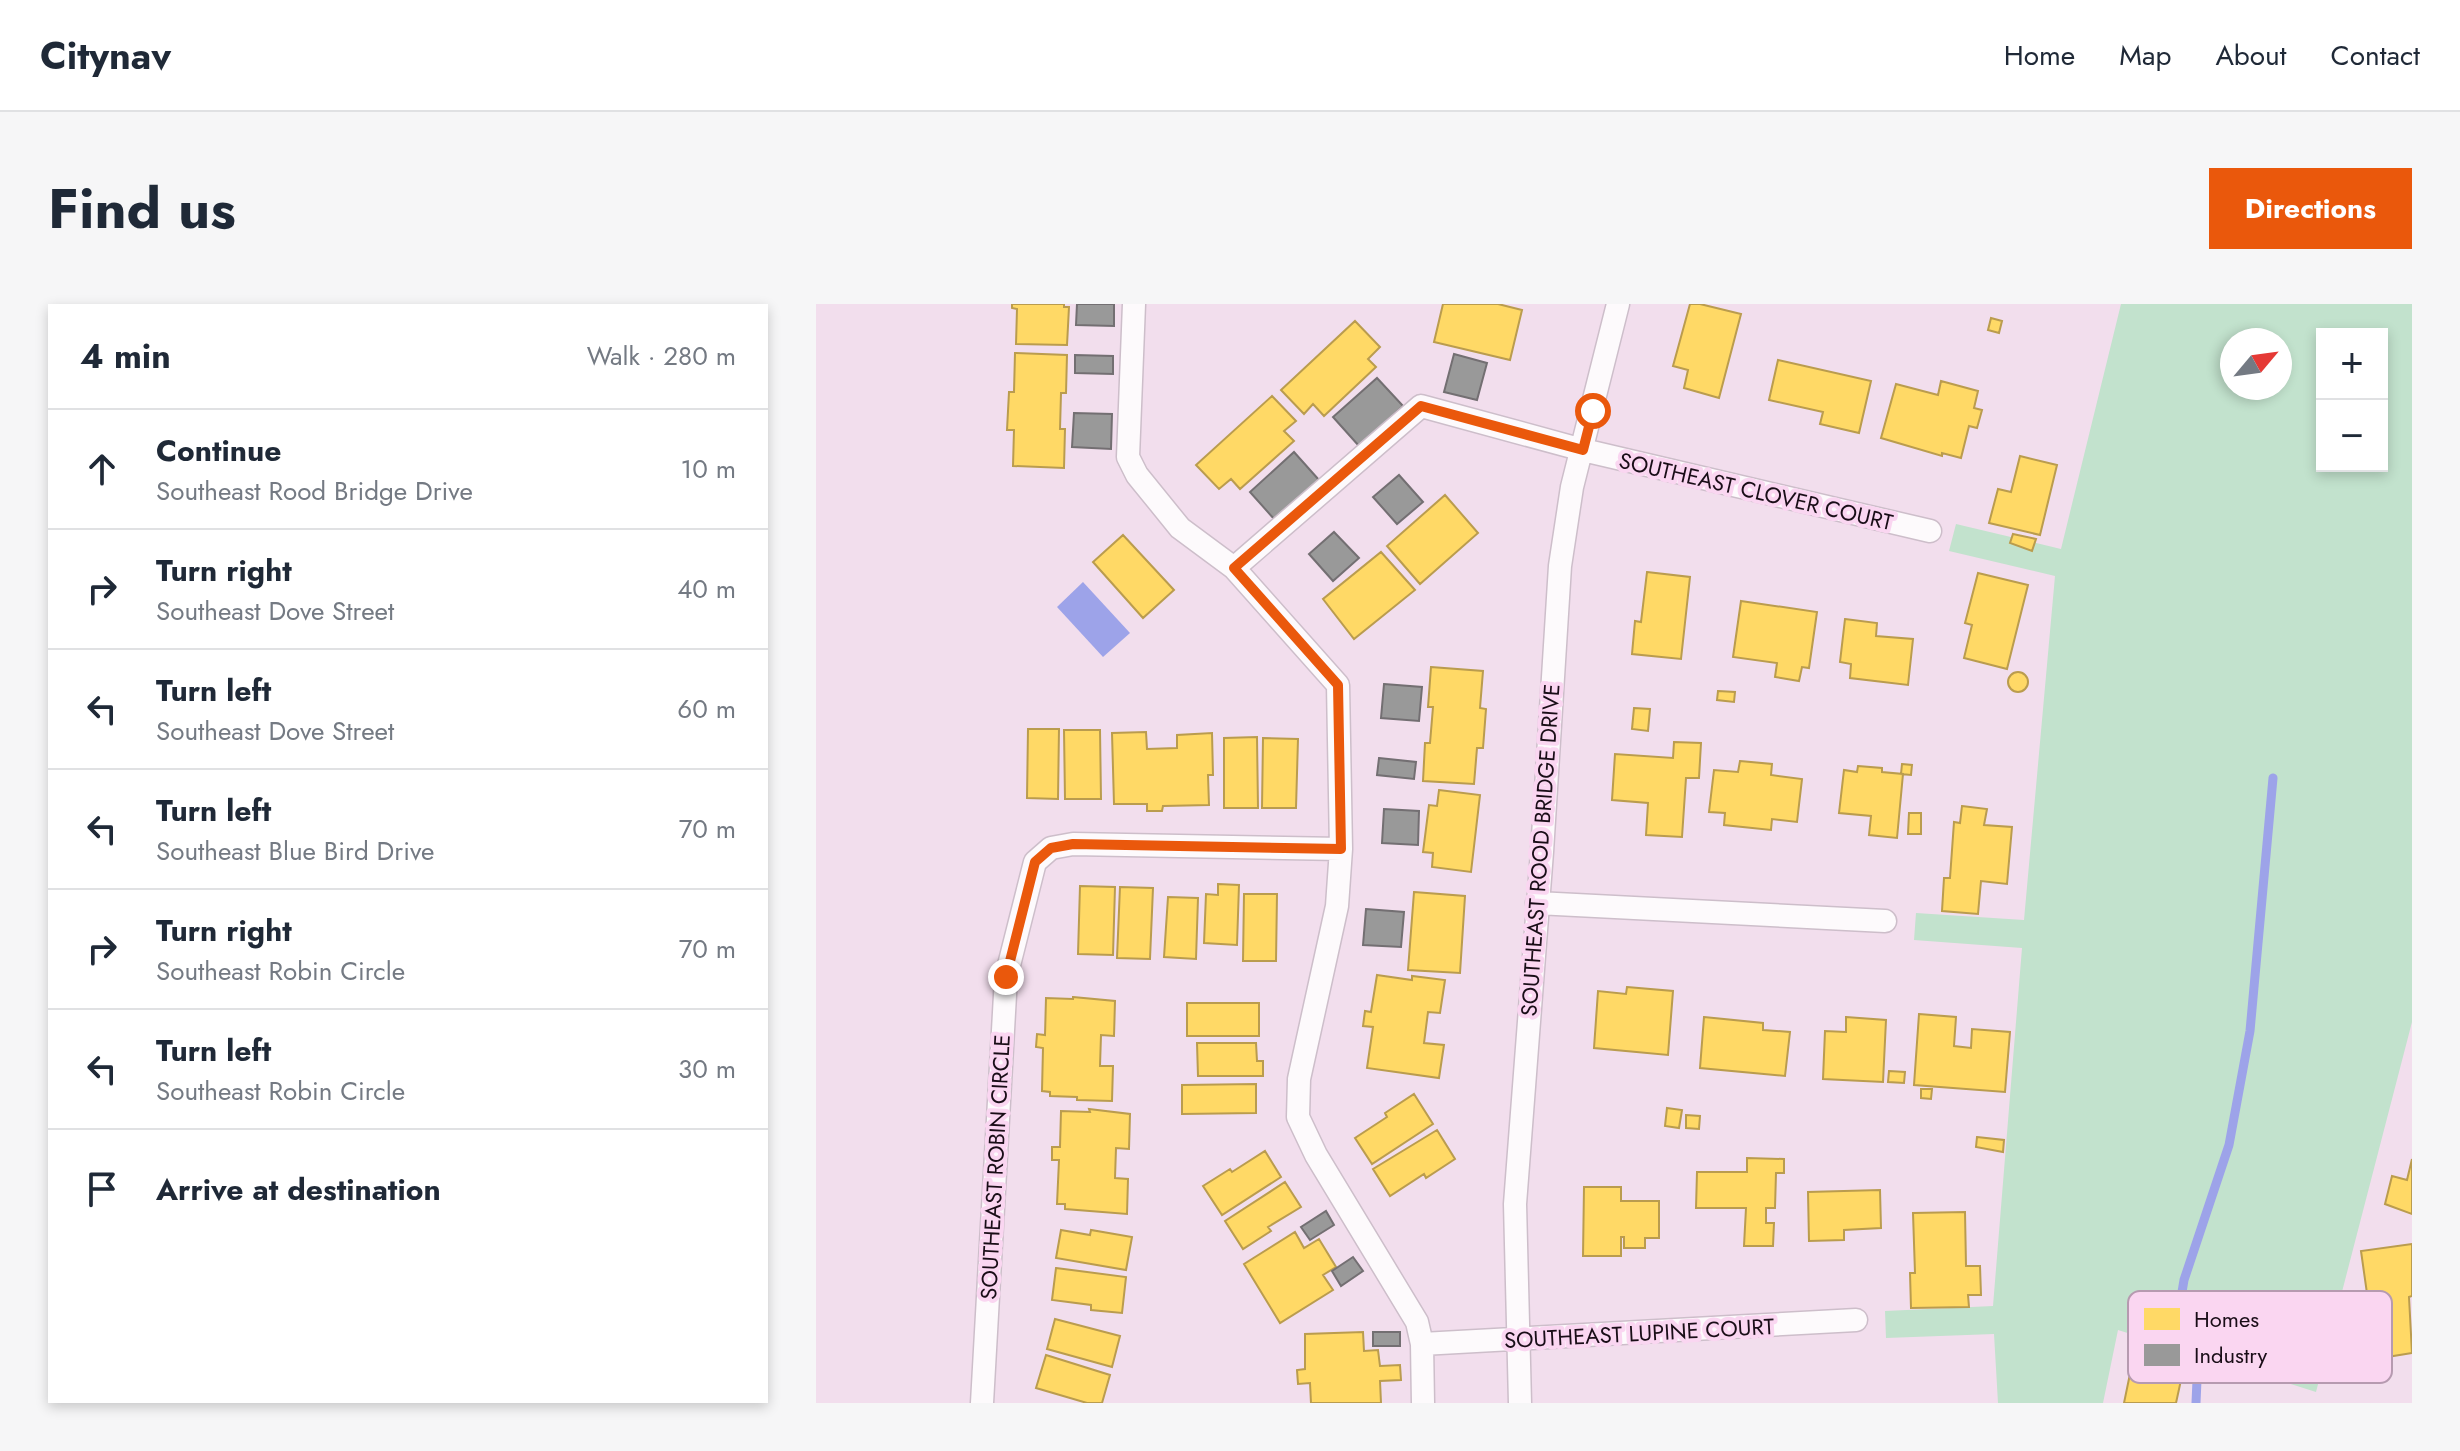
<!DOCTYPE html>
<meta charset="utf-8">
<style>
:root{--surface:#fff;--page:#f6f6f7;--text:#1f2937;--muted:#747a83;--line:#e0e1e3;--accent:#ea580c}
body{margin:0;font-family:Jost,sans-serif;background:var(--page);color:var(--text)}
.controls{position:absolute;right:24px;top:24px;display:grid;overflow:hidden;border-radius:0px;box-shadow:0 4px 12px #0003}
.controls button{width:72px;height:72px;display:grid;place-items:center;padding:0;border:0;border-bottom:2px solid var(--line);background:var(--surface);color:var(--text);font:40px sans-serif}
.compass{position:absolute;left:1404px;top:24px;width:72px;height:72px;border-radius:50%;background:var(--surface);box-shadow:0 4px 12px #0003;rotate:61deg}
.stop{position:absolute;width:24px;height:24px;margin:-18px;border:6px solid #ea580c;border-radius:50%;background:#fff}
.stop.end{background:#ea580c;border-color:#fff;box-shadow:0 2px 8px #0008}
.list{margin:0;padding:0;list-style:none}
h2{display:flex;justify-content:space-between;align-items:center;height:104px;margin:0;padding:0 32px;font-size:34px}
h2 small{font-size:26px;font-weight:400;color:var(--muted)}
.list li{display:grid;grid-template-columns:52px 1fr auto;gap:24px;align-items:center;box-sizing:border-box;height:120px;padding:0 32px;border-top:2px solid var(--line)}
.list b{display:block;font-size:30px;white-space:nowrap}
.list p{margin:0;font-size:26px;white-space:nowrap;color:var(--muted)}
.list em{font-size:26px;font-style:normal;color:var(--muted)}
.icon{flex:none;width:44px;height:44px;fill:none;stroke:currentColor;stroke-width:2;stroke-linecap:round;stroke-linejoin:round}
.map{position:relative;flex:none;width:1596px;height:1099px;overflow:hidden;border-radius:0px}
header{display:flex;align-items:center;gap:48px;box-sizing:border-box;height:112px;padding:0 40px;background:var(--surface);border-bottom:2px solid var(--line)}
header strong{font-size:38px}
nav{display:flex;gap:44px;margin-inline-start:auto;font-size:28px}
.intro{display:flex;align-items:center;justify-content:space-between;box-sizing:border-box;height:192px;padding:0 48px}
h1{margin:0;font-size:56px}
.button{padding:20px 36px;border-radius:0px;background:var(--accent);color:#fff;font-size:28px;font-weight:700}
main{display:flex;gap:48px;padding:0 48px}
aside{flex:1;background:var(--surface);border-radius:0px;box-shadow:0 4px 12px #0003}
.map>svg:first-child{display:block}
.green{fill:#c2e2cd;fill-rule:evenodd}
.water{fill:#9da3e9}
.homes{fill:#ffd966;stroke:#ba9c4e;stroke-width:2}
.industry{fill:#999;stroke:#736f72;stroke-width:2}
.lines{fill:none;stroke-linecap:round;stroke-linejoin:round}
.stream{stroke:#9da3e9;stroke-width:9}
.street-casing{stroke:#cdbeca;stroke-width:25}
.street{stroke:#fdfafc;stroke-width:22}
.route{stroke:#ea580c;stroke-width:10}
.labels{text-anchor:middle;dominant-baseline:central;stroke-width:8;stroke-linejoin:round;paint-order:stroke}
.street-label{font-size:22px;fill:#190d17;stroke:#fad6f1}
.key{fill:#fad6f1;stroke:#b69ab0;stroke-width:2}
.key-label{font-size:22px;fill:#190d17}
</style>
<header>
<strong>Citynav</strong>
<nav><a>Home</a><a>Map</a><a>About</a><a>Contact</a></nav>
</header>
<div class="intro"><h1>Find us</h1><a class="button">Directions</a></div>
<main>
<aside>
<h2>4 min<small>Walk · 280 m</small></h2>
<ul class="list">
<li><svg class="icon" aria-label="ahead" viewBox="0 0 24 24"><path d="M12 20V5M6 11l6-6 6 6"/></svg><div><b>Continue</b><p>Southeast Rood Bridge Drive</p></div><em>10 m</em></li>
<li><svg class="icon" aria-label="right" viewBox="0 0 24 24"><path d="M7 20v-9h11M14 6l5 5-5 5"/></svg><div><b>Turn right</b><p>Southeast Dove Street</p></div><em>40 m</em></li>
<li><svg class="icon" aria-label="left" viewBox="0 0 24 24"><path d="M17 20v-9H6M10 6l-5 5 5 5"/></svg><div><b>Turn left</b><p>Southeast Dove Street</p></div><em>60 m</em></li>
<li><svg class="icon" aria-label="left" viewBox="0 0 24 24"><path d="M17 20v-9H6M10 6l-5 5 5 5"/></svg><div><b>Turn left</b><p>Southeast Blue Bird Drive</p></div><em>70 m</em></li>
<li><svg class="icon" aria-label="right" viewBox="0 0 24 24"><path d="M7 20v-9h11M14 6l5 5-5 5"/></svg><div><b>Turn right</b><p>Southeast Robin Circle</p></div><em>70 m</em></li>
<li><svg class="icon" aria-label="left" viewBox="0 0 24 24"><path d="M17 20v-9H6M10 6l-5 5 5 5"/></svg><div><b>Turn left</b><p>Southeast Robin Circle</p></div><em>30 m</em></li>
<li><svg class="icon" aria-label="arrive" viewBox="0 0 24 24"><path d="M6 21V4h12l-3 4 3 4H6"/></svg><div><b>Arrive at destination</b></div></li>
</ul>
</aside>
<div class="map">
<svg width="1596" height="1099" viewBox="0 0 1596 1099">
<rect width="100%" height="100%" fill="#f2deed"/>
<path class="green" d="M1305,0h291v718l-96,370 -198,-62 -15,73h-105l-4,-69 -108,4 -1,-27 108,-5 29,-358 -108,-8 2,-27 108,7 31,-344 -106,-25 7,-27 105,25zM1506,30h60v132h-60zM1416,36h48v48h-48z"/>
<path class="water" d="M267,278l47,51 -27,24 -46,-50z"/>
<path class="homes" d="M196,0h52v3h5l-2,38 -51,-1 1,-35 -5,-1z
M627,0h55l24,6 -12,50 -76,-18z
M874,0h10l41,10 -22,84 -35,-10 4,-18 -15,-4z
M1175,14l11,3 -3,12 -11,-3z
M539,17l25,26 -12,12 8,8 -52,49 -11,-12 -9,10 -23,-24z
M199,49l52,2 -1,38h-5l-1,36h5l-1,39 -51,-2 1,-36h-7l2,-38h5z
M962,56l93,21 -12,52 -39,-9 3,-12 -54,-12z
M1125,77l37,10 -4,17 8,2 -5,18 -8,-2 -8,32 -19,-5v3l-61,-18 15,-54 42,11z
M456,92l24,25 -12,10 10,10 -54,48 -9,-10 -12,10 -23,-24z
M1204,152l37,9 -17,70 -51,-12 9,-34 13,3z
M629,191l33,38 -58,51 -33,-38z
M1197,230l23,5 -4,12 -22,-8z
M307,231l51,55 -31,28 -50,-56z
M565,248l34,38 -61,49 -31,-40z
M831,268l43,5 -9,82 -49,-5 3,-33 6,1z
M1162,269l50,12 -21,84 -43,-11 8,-33 -7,-2z
M925,297l76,11 -8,56 -7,-1 -3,14 -24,-4 2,-14 -44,-6z
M1029,315l32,4 -1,13 37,3 -5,46 -58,-7 1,-14 -11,-2z
M615,363l52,4 -3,37 6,1 -3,39h-6l-3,36 -51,-3 2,-38h5l3,-36h-5z
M1192 378a10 10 0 1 1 20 0a10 10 0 1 1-20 0Z
M902,387l17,1 -1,10 -17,-2z
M818,404l16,1 -2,22 -16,-2z
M212,425h31l-1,70 -31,-1z
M248,426h36l1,69h-36z
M330,428l1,17 30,-1v-13l35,-2 1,42h-5l1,30 -46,1 -1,5h-15v-7h-33l-2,-71z
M441,433l1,71h-34v-70z
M447,434l35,1 -2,69h-34z
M858,438l27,1 -2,35h-13l-4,59 -36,-2 2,-32 -36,-3 3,-46 58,4z
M924,457l32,3 -1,11 31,4 -5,43 -25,-3 -1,11 -47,-5 1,-12 -16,-1 5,-42 24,2z
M1086,460l10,1 -1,10 -10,-1z
M1042,462l24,2v4l21,2 -6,64 -28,-3 2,-19 -32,-3 5,-43 13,2z
M623,486l41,5 -9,77 -39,-5 1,-14 -10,-1 6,-47 8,1z
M1146,502l25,3 -3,16 28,2 -5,57 -26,-3 -3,33 -36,-3 2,-33h6l4,-56 6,1z
M1093,509h12v21h-13z
M402,580l21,1 -2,60 -33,-2 2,-49 12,1z
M264,582l35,1 -2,68 -35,-1z
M304,583l33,1 -3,71 -33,-1z
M598,588l51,4 -5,77 -52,-3z
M428,590h33l-1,67h-33z
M352,593l30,1 -2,61 -32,-2z
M561,671l35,5v-4l33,4 -5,33 -12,-1 -4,31 20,2 -5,33 -72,-10 6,-41 -10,-1 2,-15 6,1z
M811,683l46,4 -5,64 -74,-7 4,-57 28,3z
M257,693l42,4 -1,35 -13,-1 -1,31h13l-1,35 -35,-1v-3l-27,-1v-4l-8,-1 1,-43 -7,-1 1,-13 8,1 1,-37 27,1z
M371,699h72v33h-72z
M1103,710l37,3 -2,29 17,2 1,-19 38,3 -5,60 -91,-7z
M888,713l59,6v7l27,2 -5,44 -85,-8z
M1030,713l40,3 -3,62 -60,-3 2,-48 21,1z
M381,739h59l1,18h6v15h-65z
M1073,767l16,1 -1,11 -16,-1z
M440,780v29l-74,1v-29z
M1105,785h11l-1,10 -10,-1z
M598,790l19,30 -61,40 -17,-26 32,-21 -2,-4z
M851,804l15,2 -3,18 -14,-2z
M273,805l41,5 -1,35 -13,-1 -1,30 13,1 -1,35 -62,-5v-5h-8l2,-44h-7v-13h8l1,-36 29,1z
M870,811l14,1 -1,13 -13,-1z
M621,826l18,29 -29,19 -2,-4 -34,22 -17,-27z
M1161,833l27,3 -1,12 -27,-5z
M449,847l16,26 -59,38 -19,-29 27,-17 2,3z
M931,854l37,1v14h-8l-1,35h-9v15h8l-1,23h-29l2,-38h-50l1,-36h50z
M1596,855v55l-27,-10 7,-28 15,4z
M469,878l16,25 -33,20 3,4 -28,18 -18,-28z
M768,883h37v14h38v37h-14v10h-21v-11h-3v19h-38z
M1064,886l1,38 -37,2v10l-35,1 -1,-49z
M1149,908l1,54h14l1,29h-13l1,12 -58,1 -1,-35h5l-2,-60z
M245,926l29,5 1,-5 41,7 -6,33 -70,-12z
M479,928l9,16 15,-9 17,28 -13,8 10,15 -53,33 -36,-59z
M1596,940v52l-3,1 3,56 -25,4 -3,-22 -11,1 -12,-85z
M240,964l70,9 -4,36 -31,-3v-5l-39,-5z
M239,1015l65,17 -8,31 -65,-18z
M547,1028l1,19 14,-1 2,16 20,-1 1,15 -21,1 1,22h-70l-1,-20 -12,1 -1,-14 8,-1v-35z
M230,1051l64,20 -8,28h-15l-51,-15z
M1315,1065l50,11 -5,23h-52z"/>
<path class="industry" d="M261,0h37v22l-38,-1z
M638,50l33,9 -10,37 -33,-8z
M259,51l38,1v18l-38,-1z
M561,74l26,28 -44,40 -26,-29z
M258,109l38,1 -1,35 -39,-2z
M478,148l25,28 -44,40 -25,-28z
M583,171l24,27 -26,22 -24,-27z
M518,228l25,26 -26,23 -24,-27z
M568,380l38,3 -3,34 -38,-3z
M563,454l37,4 -2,17 -37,-4z
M568,505l35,2 -1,34 -36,-2z
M550,605l38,3 -3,35 -38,-2z
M510,907l8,14 -24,15 -9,-13z
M537,953l10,14 -22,15 -9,-15z
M557,1028h27v14h-27z"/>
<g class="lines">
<path class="stream" d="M1380,1099l1,-23 -21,-52 8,-48 45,-135 21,-114 23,-253"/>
<g class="street-casing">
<path id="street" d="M318,0l-6,153 9,18 43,53 54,40 104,117 3,164 -4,57 -38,173 -1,38 18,38 101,167 5,22 1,59
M418,264l187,-162 162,44 347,81
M721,599l348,18
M606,1040l434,-24
M166,1099l24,-426 29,-115 16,-14 22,-4 268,5
M704,1099l-5,-199 27,-352 18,-286 12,-79 46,-183"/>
</g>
<use href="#street" class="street"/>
</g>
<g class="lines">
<path class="route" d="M190,673l29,-115 16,-14 22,-4 268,5 -3,-164 -104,-117 187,-162 162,44 10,-39"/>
</g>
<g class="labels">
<g class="street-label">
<text transform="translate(940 187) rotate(13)">SOUTHEAST CLOVER COURT</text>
<text transform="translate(724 546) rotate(-86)">SOUTHEAST ROOD BRIDGE DRIVE</text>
<text transform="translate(179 863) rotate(-87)">SOUTHEAST ROBIN CIRCLE</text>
<text transform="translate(823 1029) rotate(-3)">SOUTHEAST LUPINE COURT</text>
</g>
</g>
<rect x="1312" y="987" width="264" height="92" rx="12" class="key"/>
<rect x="1328" y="1004" width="36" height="22" fill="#ffd966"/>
<rect x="1328" y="1040" width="36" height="22" fill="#999"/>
<g class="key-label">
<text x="1378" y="1023">Homes</text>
<text x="1378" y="1059">Industry</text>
</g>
</svg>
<div class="controls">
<button>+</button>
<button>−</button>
</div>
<svg class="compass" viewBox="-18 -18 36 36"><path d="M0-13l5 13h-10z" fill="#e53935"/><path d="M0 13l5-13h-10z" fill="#747a83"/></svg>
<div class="stop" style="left:777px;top:107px"></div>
<div class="stop end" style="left:190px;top:673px"></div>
</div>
</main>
